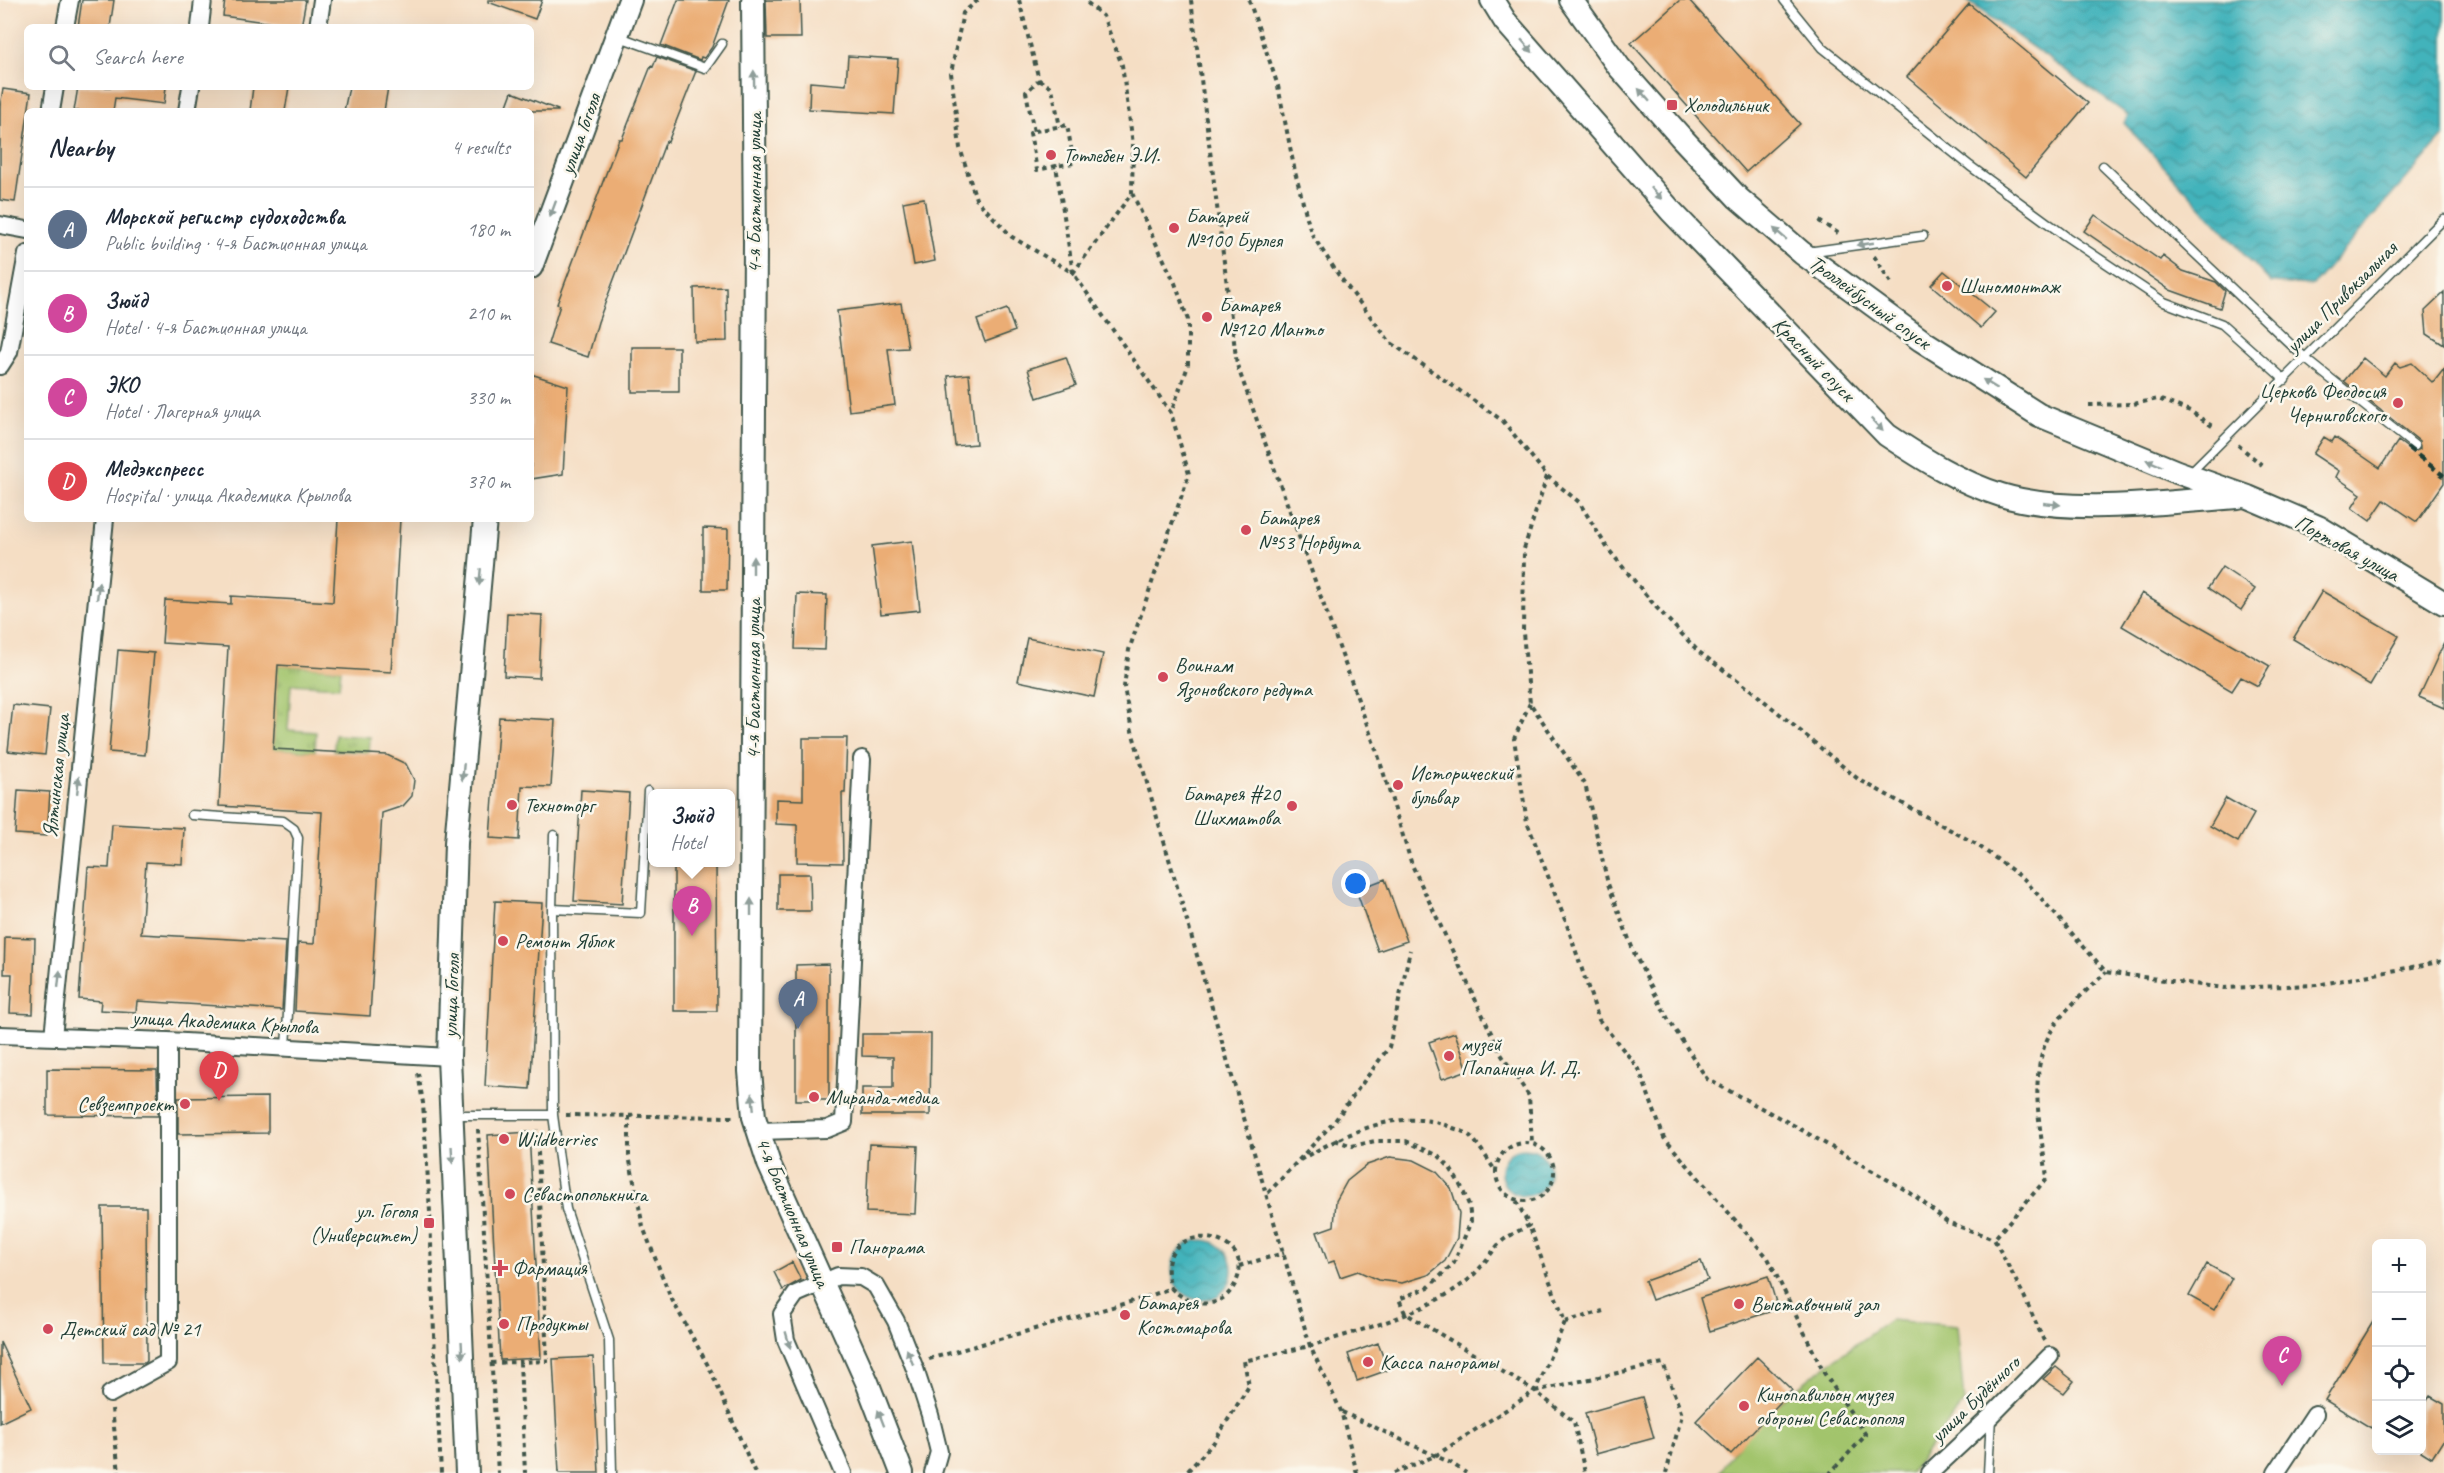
<!DOCTYPE html>
<meta charset="utf-8">
<style>
:root{--surface:#fff;--page:#f2f2f3;--text:#1f2937;--muted:#747a83;--line:#e0e1e3;--accent:#d1495b}
body{margin:0;font-family:Caveat,sans-serif;background:var(--page);color:var(--text)}
.controls{position:absolute;right:18px;bottom:18px;display:grid;overflow:hidden;border-radius:9px;box-shadow:0 6px 24px #0002}
.controls button{width:54px;height:54px;display:grid;place-items:center;padding:0;border:0;border-bottom:2px solid var(--line);background:var(--surface);color:var(--text);font:30px sans-serif}
.you{position:absolute;left:1356px;top:884px;width:21px;height:21px;margin:-15px;border:4px solid #fff;border-radius:50%;background:#1a73e8;box-shadow:0 0 0 9px #1a73e833}
.badge{display:grid;place-items:center;width:39px;height:39px;border-radius:50%;background:var(--accent);color:#fff;font-size:20px;font-weight:700}
.pin{position:absolute;translate:-50% -50px;filter:drop-shadow(0 2px 3px #0008)}
.pin::after{content:'';position:absolute;top:32px;width:21px;height:18px;background:inherit;clip-path:polygon(0 0,100% 0,50% 100%)}
.popup{position:absolute;left:648px;top:789px;width:87px;height:78px;box-sizing:border-box;display:grid;place-content:center;border-radius:9px;background:var(--surface);filter:drop-shadow(0 2px 4px #0005);font-size:20px;white-space:nowrap;color:var(--muted)}
.popup b{font-size:22px;color:var(--text)}
.popup::after{content:'';position:absolute;left:50%;top:100%;margin-left:-12px;border:12px solid transparent;border-top-color:var(--surface)}
.list{margin:0;padding:0;list-style:none}
h2{display:flex;justify-content:space-between;align-items:center;height:78px;margin:0;padding:0 24px;font-size:26px}
h2 small{font-size:20px;font-weight:400;color:var(--muted)}
.list li{display:grid;grid-template-columns:39px 1fr auto;gap:18px;align-items:center;box-sizing:border-box;height:84px;padding:0 24px;border-top:2px solid var(--line)}
.list b{display:block;font-size:22px;white-space:nowrap}
.list p{margin:0;font-size:20px;white-space:nowrap;color:var(--muted)}
.list em{font-size:20px;font-style:normal;color:var(--muted)}
.icon{flex:none;width:33px;height:33px;fill:none;stroke:currentColor;stroke-width:2;stroke-linecap:round;stroke-linejoin:round}
.map{position:relative;flex:none;width:2444px;height:1473px;overflow:hidden}
.search{position:absolute;background:var(--surface);box-shadow:0 6px 24px #0002;left:24px;top:24px;width:510px;height:66px;display:flex;align-items:center;gap:15px;box-sizing:border-box;padding:0 21px;border-radius:9px;color:var(--muted);font-size:22px}
.panel{position:absolute;background:var(--surface);box-shadow:0 6px 24px #0002;left:24px;top:108px;width:510px;height:414px;border-radius:9px}
.map>svg:first-child{display:block}
.grass{fill:url(#grass-tufts);stroke:#608050;stroke-width:1.5}
.green{fill:#a2c46c;stroke:#608050;stroke-width:1.5}
.water{fill:url(#water-waves);stroke:#317878;stroke-width:1.5}
.building{fill:#ebad75}
.lines{fill:none;stroke-linecap:round;stroke-linejoin:round}
.lane-casing{stroke:#3f554a;stroke-width:11}
.street-casing{stroke:#3f554a;stroke-width:20}
.secondary-casing{stroke:#3f554a;stroke-width:26}
.path{stroke:#3f554a;stroke-width:4;stroke-dasharray:4.5 4.5;stroke-linecap:butt}
.lane{stroke:#fff;stroke-width:8}
.street{stroke:#fff;stroke-width:16}
.secondary{stroke:#fff;stroke-width:22}
.rail{stroke:#1f3d34;stroke-width:4.5;stroke-dasharray:9 4.5;stroke-linecap:butt}
.oneway{fill:#8f9e9a}
.poi-dot{fill:#d1495b;stroke:#fbf7ec;stroke-width:2}
.labels{text-anchor:middle;dominant-baseline:central;stroke-width:5;stroke-linejoin:round;paint-order:stroke}
.poi-label{font-size:21px;fill:#1f3d34;stroke:#fbf7ec;text-anchor:start}
.street-label{font-size:21px;fill:#1f3d34;stroke:#fbf7ec}
</style>
<div class="map">
<svg width="2444" height="1473" viewBox="0 0 2444 1473">
<defs>
<pattern id="grass-tufts" width="24" height="20" patternUnits="userSpaceOnUse" patternTransform="scale(1.5)"><rect width="24" height="20" fill="#a2c46c"/><path d="M3 7l-1-3M5 7V3M7 7l1-3M15 17l-1-3M17 17v-4M19 17l1-3" fill="none" stroke="#83a05a"/></pattern>
<pattern id="water-waves" width="16" height="10" patternUnits="userSpaceOnUse" patternTransform="scale(1.5)"><rect width="16" height="10" fill="#43b3bb"/><path d="M0 5q4-4 8 0t8 0" fill="none" stroke="#379399"/></pattern>
</defs>
<rect width="100%" height="100%" fill="#fbf7ec"/>
<filter id="ink" filterUnits="userSpaceOnUse"><feTurbulence type="fractalNoise" baseFrequency=".0167" numOctaves="2"/><feDisplacementMap in="SourceGraphic" scale="12" xChannelSelector="R" yChannelSelector="G"/><feConvolveMatrix kernelMatrix="1 2 1 2 8 2 1 2 1" color-interpolation-filters="sRGB"/></filter>
<filter id="wash" filterUnits="userSpaceOnUse"><feTurbulence type="fractalNoise" baseFrequency=".008" numOctaves="4" result="noise"/><feDisplacementMap in="SourceGraphic" scale="24" xChannelSelector="R" yChannelSelector="G"/><feGaussianBlur stdDeviation="1.35" result="paint"/><feColorMatrix in="noise" values="0 0 0 0 0 0 0 0 0 0 0 0 0 0 0 0 0 1.4 0 .05"/><feComposite in="paint" operator="in"/></filter>
<g filter="url(#wash)">
<rect width="100%" height="100%" fill="#f5dec4"/>
<path class="grass" d="M278,665l63,4 -2,18 -48,-3 -3,46 28,2 -1,19 -42,-2z
M335,735l35,2 -1,15 -35,-2z"/>
<path class="green" d="M1890,1320l67,6 7,76 -54,71h-191c41,-66 109,-109 171,-153z"/>
<path class="water" d="M1966,0h478v136l-131,149 -42,-2 -147,-160 4,-8z
M1501 1172a24 24 0 1 1 48 0a24 24 0 1 1-48 0Z
M1172 1270a30 30 0 1 1 60 0a30 30 0 1 1-60 0Z"/>
<g id="blocks">
<path class="building" d="M82,0h32l-4,27h-32z
M225,0h81l-5,27 -78,-11z
M488,0h54l-7,19 -47,-17z
M678,0h51l-17,47 -8,11 -3,-1 -1,3 -39,-15z
M766,0h34l1,38h-34z
M1680,0h9l111,124 -54,48 -115,-129z
M1969,4l119,99 -62,74 -119,-100z
M848,56l50,3 -4,55 -85,-5 1,-27 36,3z
M657,57l39,14 -28,71 -2,-1 -68,181 -10,35 -40,-13 12,-39 -3,-1 62,-165h3l29,-73 2,1z
M78,87h88l-2,17 -49,-6 -2,13h-39z
M253,87h36l-4,24h-35z
M349,87h39l-4,24h-40z
M3,89l28,4 -16,109 -15,-2v-94z
M512,92l46,18v1h-53z
M924,198l11,63 -21,4 -11,-63z
M2095,215l65,45 3,-4 20,15 33,11 9,9 -5,17 -50,-18 -86,-59z
M1944,271l51,41 -14,16 -50,-43z
M726,287l1,54 -32,1 -1,-54z
M2444,293v52l-17,-11 -2,-23z
M901,303l7,45 -20,1 7,56 -46,6 -12,-100z
M1007,309l8,22 -30,11 -8,-22z
M632,347h47v45h-47z
M1066,357l10,28 -39,13 -9,-29z
M2363,358l22,18 10,-13 5,4 12,-4 21,20 11,-14v114l-27,39 -33,-22 -14,21 -18,-13 9,-14 -25,-17 3,-6 -26,-17 11,-17 8,5 3,-5 45,31 18,-27 15,11 7,-3 -1,-8 -75,-60z
M531,374l37,12 -5,88 -32,5z
M969,374l7,70 -21,2 -7,-70z
M338,519h62l-9,153 -113,-7 -5,84 114,6 19,9 8,16 -2,16 -9,10 -21,7 -12,203 -75,-5 3,-68 16,1 8,-132 -103,-6 9,-159 -66,-4 3,-43 66,4v-8l102,6z
M703,528l25,1 -1,61h-24z
M912,541l8,69 -39,4 -9,-68z
M2222,567l33,22 -14,21 -33,-22z
M2322,591l77,45 -29,49 -77,-46z
M2142,593l128,73 -12,20 -17,-9 -9,14 -110,-65z
M797,594l30,1 -2,55 -30,-1z
M507,613l35,2 -3,63 -35,-2z
M1027,638l76,16 -9,43 -76,-16z
M2444,643v65l-25,-11z
M118,650l36,3 -9,102 -36,-3z
M13,705l37,4 -5,46 -37,-4z
M499,717l56,3 -4,67 -29,-1 -3,54 -29,-2z
M803,738h44l-2,55h-3l1,70 -46,-1v-37l-21,-1v-25l27,1z
M18,790l32,2 -3,44 -32,-2z
M581,790l48,3 -7,111 -48,-3z
M2226,798l28,16 -16,28 -28,-16z
M112,824l72,4 -2,36 -36,-2 -5,72 145,8 -4,68 -145,-9 -1,11 -36,-2 1,-9 -22,-2 9,-132 21,1z
M674,862h42l1,149h-43z
M778,874h32l1,37h-33z
M1385,879l22,62 -29,10 -22,-61z
M495,901l47,2 -12,186 -45,-3z
M5,937l30,1 -2,76 -23,-1 2,-39h-8z
M829,964v136h-33v-135z
M1455,1033l13,37 -26,9 -13,-37z
M862,1034h69l-1,81h-68v-27h31v-31l-31,-1z
M47,1069l110,1 1,46 -111,-1z
M268,1097v36l-90,1v-36z
M529,1132l12,226 -41,2 -12,-225z
M869,1144l49,2 -3,68 -49,-2z
M1390,1157l24,3 22,11 15,17 8,25 -2,25 -12,23 -17,14 -26,8 -24,-3 -20,-9 -18,6 -6,-16 -6,2 -11,-31 17,-6 2,-25 11,-20 20,-16z
M102,1207h44l1,154 -2,2h-41z
M1701,1261l7,19 -56,20 -7,-19z
M792,1262l9,18 -18,10 -9,-18z
M2207,1264l25,14 -18,32 -25,-14z
M1768,1276l10,33 -68,22 -10,-33z
M2376,1317v102l-5,9 -46,-28z
M0,1342l31,66 -31,15z
M1378,1343l10,27 -31,11 -9,-27z
M593,1357l6,116h-40l-6,-114z
M1757,1357l35,33 -61,64 -35,-33z
M2056,1367l18,14 -10,12 -21,-14z
M2430,1396l14,8v35l-12,19 -11,-7v-41z
M1642,1397l12,41 -58,16 -11,-41z"/>
</g>
</g>
<g filter="url(#ink)">
<use href="#blocks" fill-opacity="0" stroke="#3f554a" stroke-width="1.5"/>
<g class="lines">
<g class="lane-casing">
<path id="lane" d="M1784,0l39,48 147,118 94,69 100,67 58,22 63,56
M617,36l88,32 17,-24
M2103,166l203,193 109,87
M1807,252l116,-16
M2189,474l255,-255
M192,815l91,6 11,8 4,9 -12,210
M552,909l2,-74
M454,1115h99
M612,1473l-3,-133 -43,-131 -13,-94 -1,-206 89,4 7,-122
M1988,1473l3,-56"/>
</g>
<g class="street-casing">
<path id="street" d="M65,27l5,-27
M200,27l3,-27
M318,27l4,-27
M51,111l4,-24
M187,111l4,-24
M0,225l27,5
M0,366l9,-14 18,-98
M0,1035l168,6 281,16
M53,1037l52,-518
M759,1131l68,-2 17,-7 18,-363
M110,1394l58,-32v-321
M843,1473l-57,-133 -4,-26 14,-20 42,-18 23,1 15,9 20,35 19,48 15,46 9,37 -6,21
M1930,1473l61,-57 59,-60
M2276,1473l39,-59"/>
</g>
<g class="secondary-casing">
<path id="secondary" d="M753,0l2,243 -5,828 4,46 15,47 98,218 35,91
M1492,0l13,21 166,190 216,224c36,24 72,47 114,60 70,21 164,7 237,2
M1571,0l48,67 61,69 58,62 64,55 119,87 118,75 138,57 71,25 70,30 126,76
M531,267l99,-267
M467,1473l-18,-416 7,-214 29,-324"/>
</g>
<path class="path" d="M978,0l-15,13 -12,60 9,75 16,51 36,38 61,36 59,-80 1,-49 -11,-79 -19,-49 -19,-16
M1019,0l20,80 -13,12 8,40 -4,1 7,37 19,-4 17,107 98,140 18,61 -60,176 -5,37 8,44 178,615 -66,15 5,25 -35,56 -28,31
M1191,0l46,365 141,390 34,110 89,189 28,42 3,47
M1249,0l29,86 17,86 16,61 29,44 50,65 113,79 44,55 32,26 29,47 48,58 43,45 52,38 107,89 118,65 48,35 82,93 117,16 94,-3 127,-24
M1039,80l13,8 8,39
M1035,131l32,-6 7,38 -18,3
M1132,193l43,90 13,37v46l-17,47
M1819,221l19,12
M1874,256l19,30
M2089,405l44,-1 25,-5 32,12 25,17
M2238,445l24,20
M1547,476l-23,73 -1,84 7,70 55,81 23,100 27,71 33,64 39,60 88,47 119,69 33,27 47,17
M1530,703l-16,36 13,83 40,103 32,95 40,49 25,69 104,120 56,115 42,62 -36,38
M418,1073l5,30 7,109 4,122 7,139
M566,1115l167,2
M629,1116v40l14,71 27,69 41,75 44,102
M478,1129l20,344
M1335,1140l17,6 23,-5h31l33,15 11,12 11,18 8,19 2,16 -17,42 -25,24 -30,12 6,14 130,78 39,31 11,51
M1496 1172a29 29 0 1 1 58 0a29 29 0 1 1-58 0Z
M1300,1160c45,-26 101,-55 153,-32 6,2 13,4 17,8 10,10 17,23 25,34
M1268,1193l66,-71 55,-75 21,-97
M1239,1266l45,-13
M1565,1322l38,-11
M2044,1341l-20,-45 -30,-57 53,-61c-6,-50 -22,-108 8,-153 11,-17 36,-38 51,-53
M929,1359l215,-61 27,-10c18,18 48,24 63,-2 32,-57 -87,-72 -63,2
M520,1362l5,111
M491,1363l56,-2 -10,-232
M1535,1391l128,-28 19,52 -16,58
M112,1409l7,64
M1342,1412l109,51 15,10
M1357,1473l-16,-62 -31,-65c53,-17 113,-31 158,-66 12,-10 20,-23 30,-35 8,-9 22,-14 31,-20l-13,-25
M1394,1473l41,-17 100,-65 30,-69 -36,-97"/>
<use href="#lane" class="lane"/>
<use href="#street" class="street"/>
<use href="#secondary" class="secondary"/>
<path class="rail" d="M2407,447l37,29"/>
</g>
<defs><path id="oneway-solid" d="M-6-.8H1V-3.2L6.5 0L1 3.2V.8H-6Z" transform="scale(1.5)"/></defs>
<g class="oneway">
<use href="#oneway-solid" transform="translate(1527 46) rotate(49)"/>
<use href="#oneway-solid" transform="translate(754 79) rotate(-91)"/>
<use href="#oneway-solid" transform="translate(1644 95) rotate(-131)"/>
<use href="#oneway-solid" transform="translate(1656 193) rotate(49)"/>
<use href="#oneway-solid" transform="translate(553 209) rotate(110)"/>
<use href="#oneway-solid" transform="translate(1780 234) rotate(-139)"/>
<use href="#oneway-solid" transform="translate(1865 244) rotate(172)"/>
<use href="#oneway-solid" transform="translate(1990 384) rotate(-148)"/>
<use href="#oneway-solid" transform="translate(1877 425) rotate(46)"/>
<use href="#oneway-solid" transform="translate(2154 463) rotate(-157)"/>
<use href="#oneway-solid" transform="translate(2052 504) rotate(6)"/>
<use href="#oneway-solid" transform="translate(753 565) rotate(-90)"/>
<use href="#oneway-solid" transform="translate(480 577) rotate(95)"/>
<use href="#oneway-solid" transform="translate(98 591) rotate(-84)"/>
<use href="#oneway-solid" transform="translate(463 772) rotate(95)"/>
<use href="#oneway-solid" transform="translate(78 785) rotate(-84)"/>
<use href="#oneway-solid" transform="translate(751 907) rotate(-90)"/>
<use href="#oneway-solid" transform="translate(59 979) rotate(-84)"/>
<use href="#oneway-solid" transform="translate(753 1102) rotate(-95)"/>
<use href="#oneway-solid" transform="translate(452 1155) rotate(87)"/>
<use href="#oneway-solid" transform="translate(788 1340) rotate(74)"/>
<use href="#oneway-solid" transform="translate(462 1350) rotate(87)"/>
<use href="#oneway-solid" transform="translate(910 1357) rotate(-112)"/>
<use href="#oneway-solid" transform="translate(881 1418) rotate(-111)"/>
</g>
</g>
<g class="poi-dot">
<rect x="1666" y="99" width="12" height="12" rx="3"/>
<circle cx="1051" cy="155" r="6"/>
<circle cx="1174" cy="228" r="6"/>
<circle cx="1947" cy="286" r="6"/>
<circle cx="1207" cy="317" r="6"/>
<circle cx="2398" cy="403" r="6"/>
<circle cx="1246" cy="530" r="6"/>
<circle cx="1163" cy="677" r="6"/>
<circle cx="1398" cy="785" r="6"/>
<circle cx="512" cy="805" r="6"/>
<circle cx="1292" cy="806" r="6"/>
<circle cx="503" cy="941" r="6"/>
<circle cx="1449" cy="1056" r="6"/>
<circle cx="814" cy="1097" r="6"/>
<circle cx="185" cy="1104" r="6"/>
<circle cx="504" cy="1139" r="6"/>
<circle cx="510" cy="1194" r="6"/>
<rect x="423" y="1217" width="12" height="12" rx="3"/>
<rect x="831" y="1241" width="12" height="12" rx="3"/>
<path d="M497 1259h6v6h6v6h-6v6h-6v-6h-6v-6h6z"/>
<circle cx="1739" cy="1304" r="6"/>
<circle cx="1125" cy="1315" r="6"/>
<circle cx="504" cy="1324" r="6"/>
<circle cx="48" cy="1329" r="6"/>
<circle cx="1368" cy="1362" r="6"/>
<circle cx="1744" cy="1406" r="6"/>
</g>
<g class="labels">
<g class="poi-label">
<text x="1684" y="105">Холодильник</text>
<text x="1063" y="155">Тотлебен Э.И.</text>
<text x="1186" y="216">Батарей<tspan x="1186" dy="24">№100 Бурлея</tspan></text>
<text x="1959" y="286">Шиномонтаж</text>
<text x="1219" y="305">Батарея<tspan x="1219" dy="24">№120 Манто</tspan></text>
<text x="2386" y="391" text-anchor="end">Церковь Феодосия<tspan x="2386" dy="24">Черниговского</tspan></text>
<text x="1258" y="518">Батарея<tspan x="1258" dy="24">№53 Норбута</tspan></text>
<text x="1175" y="665">Воинам<tspan x="1175" dy="24">Язоновского редута</tspan></text>
<text x="1410" y="773">Исторический<tspan x="1410" dy="24">бульвар</tspan></text>
<text x="1280" y="794" text-anchor="end">Батарея #20<tspan x="1280" dy="24">Шихматова</tspan></text>
<text x="524" y="805">Техноторг</text>
<text x="515" y="941">Ремонт Яблок</text>
<text x="1461" y="1044">музей<tspan x="1461" dy="24">Папанина И. Д.</tspan></text>
<text x="826" y="1097">Миранда-медиа</text>
<text x="173" y="1104" text-anchor="end">Севземпроект</text>
<text x="516" y="1139">Wildberries</text>
<text x="522" y="1194">Севастополькнига</text>
<text x="417" y="1211" text-anchor="end">ул. Гоголя<tspan x="417" dy="24">(Университет)</tspan></text>
<text x="849" y="1247">Панорама</text>
<text x="512" y="1268">Фармация</text>
<text x="1137" y="1303">Батарея<tspan x="1137" dy="24">Костомарова</tspan></text>
<text x="1751" y="1304">Выставочный зал</text>
<text x="516" y="1324">Продукты</text>
<text x="60" y="1329">Детский сад № 21</text>
<text x="1380" y="1362">Касса панорамы</text>
<text x="1756" y="1394">Кинопавильон музея<tspan x="1756" dy="24">обороны Севастополя</tspan></text>
</g>
<g class="street-label">
<text transform="translate(580 134) rotate(-70)">улица Гоголя</text>
<text transform="translate(754 193) rotate(-90)">4-я Бастионная улица</text>
<text transform="translate(2341 297) rotate(-45)">улица Привокзальная</text>
<text transform="translate(1870 302) rotate(36)">Троллейбусный спуск</text>
<text transform="translate(1814 359) rotate(46)">Красный спуск</text>
<text transform="translate(2347 548) rotate(29)">Портовая улица</text>
<text transform="translate(753 679) rotate(-90)">4-я Бастионная улица</text>
<text transform="translate(56 776) rotate(-84)">Ялтинская улица</text>
<text transform="translate(451 996) rotate(-88)">улица Гоголя</text>
<text transform="translate(225 1022) rotate(3)">улица Академика Крылова</text>
<text transform="translate(793 1212) rotate(67)">4-я Бастионная улица</text>
<text transform="translate(1975 1399) rotate(-44)">улица Будённого</text>
</g>
</g>
</svg>
<div class="controls">
<button>+</button>
<button>−</button>
<button><svg class="icon" aria-label="locate" viewBox="0 0 24 24"><circle cx="12" cy="12" r="6"/><path d="M12 2v4M12 18v4M2 12h4M18 12h4"/></svg></button>
<button><svg class="icon" aria-label="layers" viewBox="0 0 24 24"><path d="M12 4l9 5-9 5-9-5zM3 14l9 5 9-5"/></svg></button>
</div>
<div class="you"></div>
<div class="pin badge" style="left:798px;top:1029px;background:#5c6f8a">A</div>
<div class="pin badge" style="left:692px;top:936px;background:#d1479c">B</div>
<div class="popup"><b>Зюйд</b>Hotel</div>
<div class="pin badge" style="left:2282px;top:1386px;background:#d1479c">C</div>
<div class="pin badge" style="left:219px;top:1101px;background:#e0444e">D</div>
<div class="search"><svg class="icon" aria-label="search" viewBox="0 0 24 24"><circle cx="10" cy="10" r="6"/><path d="M15 15l6 6"/></svg>Search here</div>
<section class="panel">
<h2>Nearby<small>4 results</small></h2>
<ul class="list">
<li><span class="badge" style="background:#5c6f8a">A</span><div><b>Морской регистр судоходства</b><p>Public building · 4-я Бастионная улица</p></div><em>180 m</em></li>
<li><span class="badge" style="background:#d1479c">B</span><div><b>Зюйд</b><p>Hotel · 4-я Бастионная улица</p></div><em>210 m</em></li>
<li><span class="badge" style="background:#d1479c">C</span><div><b>ЭКО</b><p>Hotel · Лагерная улица</p></div><em>330 m</em></li>
<li><span class="badge" style="background:#e0444e">D</span><div><b>Медэкспресс</b><p>Hospital · улица Академика Крылова</p></div><em>370 m</em></li>
</ul>
</section>
</div>
